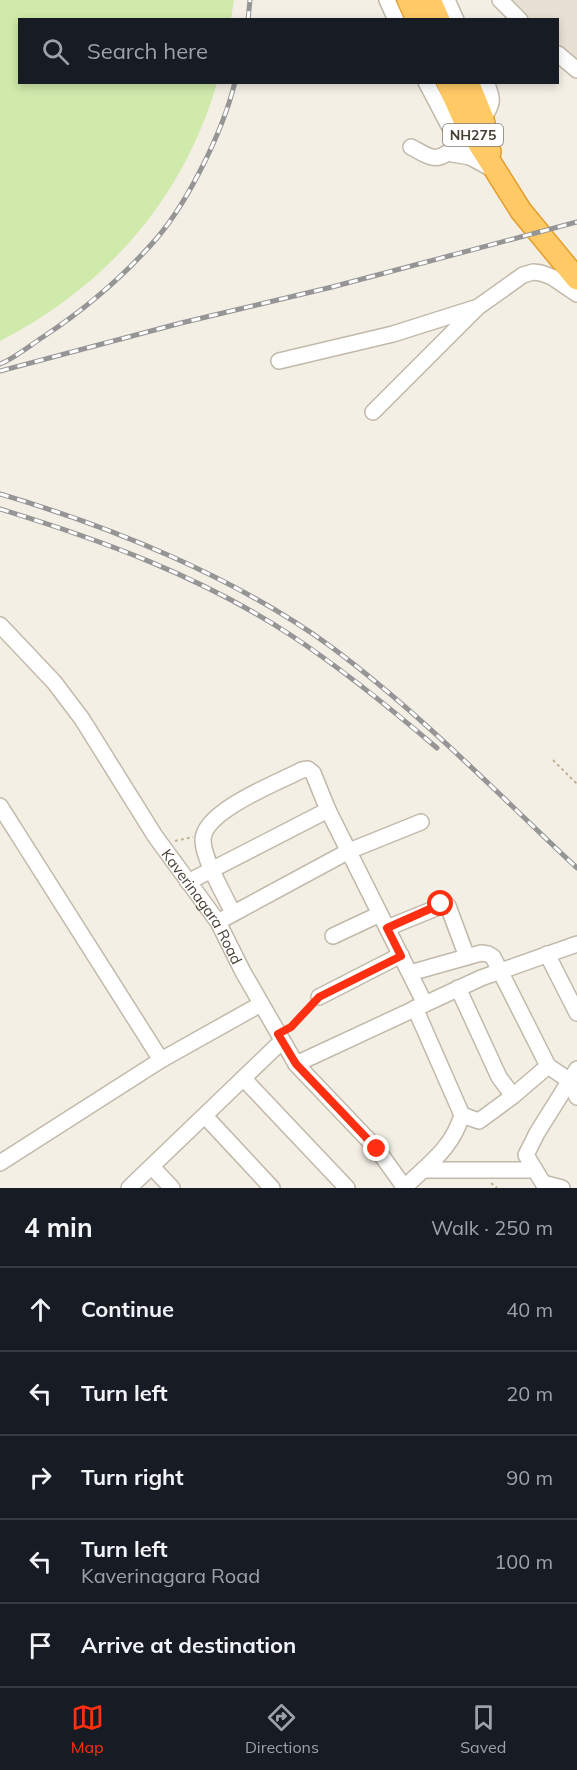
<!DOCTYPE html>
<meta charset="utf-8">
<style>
:root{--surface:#171b24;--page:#242831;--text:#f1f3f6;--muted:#9ea1a6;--line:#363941;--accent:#ff3011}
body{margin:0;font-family:Mulish,sans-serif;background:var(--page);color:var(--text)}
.stop{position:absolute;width:18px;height:18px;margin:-14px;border:4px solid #ff3011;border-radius:50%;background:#fff}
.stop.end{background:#ff3011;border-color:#fff;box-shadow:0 2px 6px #0008}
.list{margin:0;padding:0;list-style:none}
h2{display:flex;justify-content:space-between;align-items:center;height:78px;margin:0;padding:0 24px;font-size:26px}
h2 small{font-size:20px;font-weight:400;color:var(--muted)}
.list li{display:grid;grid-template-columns:39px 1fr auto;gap:18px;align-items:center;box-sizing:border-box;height:84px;padding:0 24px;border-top:2px solid var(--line)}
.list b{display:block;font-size:22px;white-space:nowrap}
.list p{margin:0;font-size:20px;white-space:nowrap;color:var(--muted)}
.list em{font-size:20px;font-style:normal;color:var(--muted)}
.icon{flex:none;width:33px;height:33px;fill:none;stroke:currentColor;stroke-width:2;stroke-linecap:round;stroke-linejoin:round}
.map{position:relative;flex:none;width:577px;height:1188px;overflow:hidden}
.search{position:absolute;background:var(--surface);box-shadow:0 3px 9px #0003;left:18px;right:18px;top:18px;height:66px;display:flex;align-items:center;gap:15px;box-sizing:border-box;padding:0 21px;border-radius:0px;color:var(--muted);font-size:22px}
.sheet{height:498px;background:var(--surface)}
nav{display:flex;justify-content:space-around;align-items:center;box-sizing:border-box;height:84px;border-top:2px solid var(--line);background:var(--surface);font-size:16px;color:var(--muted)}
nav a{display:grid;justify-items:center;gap:3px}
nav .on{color:var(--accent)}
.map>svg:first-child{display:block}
.residential{fill:#e8e1d3}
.green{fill:#cfeaab}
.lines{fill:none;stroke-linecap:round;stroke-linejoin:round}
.minor-casing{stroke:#c2b9aa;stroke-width:18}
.highway-casing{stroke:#e59e2d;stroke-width:24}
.path{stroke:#c2b298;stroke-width:2;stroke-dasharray:3 3;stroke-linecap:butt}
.minor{stroke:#fff;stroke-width:15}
.highway{stroke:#ffc965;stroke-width:21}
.rail-casing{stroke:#959595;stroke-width:5}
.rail{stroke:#fff;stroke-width:3;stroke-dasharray:9;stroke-linecap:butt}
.route{stroke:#ff3011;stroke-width:8}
.labels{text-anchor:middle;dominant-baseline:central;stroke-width:5;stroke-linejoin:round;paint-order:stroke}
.shield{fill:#fff;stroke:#7e7971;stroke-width:1.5}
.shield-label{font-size:14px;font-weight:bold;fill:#463f34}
.street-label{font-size:15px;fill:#463f34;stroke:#fff}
</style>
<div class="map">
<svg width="577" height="1188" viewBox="0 0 577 1188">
<rect width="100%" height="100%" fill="#f3efe5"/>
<path class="residential" d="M494,0h83v74l-19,-17v-37l-42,-1z"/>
<path class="green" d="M0,0h234l-3,19 -211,1v62l197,1c-34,116 -110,203 -217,258z"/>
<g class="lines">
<g class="minor-casing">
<g id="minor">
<path d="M387,0l9,20"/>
<path d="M447,0l9,20"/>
<path d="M500,0l20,20"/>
<path d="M558,54l19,16"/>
<path d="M426,82l31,59 13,16 24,13"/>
<path d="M483,119c10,-17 11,-18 3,-37"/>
<path d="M411,147c14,7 23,16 36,6l23,4"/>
<path d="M279,361l114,-27 82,-26"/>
<path d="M373,412l105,-105 45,-32 10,-3 8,1 11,4 25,17"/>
<path id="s1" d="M0,625l54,57 28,37 73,117 63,86 25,50 53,92 81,85 28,39"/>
<path d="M0,806l161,254"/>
<path d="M188,882l140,-72"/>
<path d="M233,913c-8,-17 -30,-54 -30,-73 0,-29 76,-58 99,-70l6,-1 5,4 15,37 97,194"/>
<path d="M225,918l124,-67 72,-29"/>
<path d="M387,928l59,-24 2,2 19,51"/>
<path d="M333,936l47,-22"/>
<path d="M547,954l30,59"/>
<path d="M410,973l71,-20 7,1 5,3 55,109 -35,30 -34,25 -17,-6"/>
<path d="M458,988l41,89 14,19"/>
<path d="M319,997l82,-42"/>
<path d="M296,1064l185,-86 96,-34"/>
<path d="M548,1066l22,15 7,16"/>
<path d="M244,1079l103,109"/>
<path d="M205,1116l67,72"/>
<path d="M0,1163l161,-103 100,-56"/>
<path d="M152,1167l20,21"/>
<path d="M423,1170h112"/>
<path d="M129,1188l153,-147"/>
<path d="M404,1188c24,-24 48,-39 58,-73l-47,-107"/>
<path d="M562,1188l-19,-5 -17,-28 11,-22 40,-64"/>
</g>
</g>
<g class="highway-casing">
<path id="highway" d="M408,0l9,20
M430,0l9,20
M447,82l18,40 56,89 56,68
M468,82l15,37 7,33"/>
</g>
<path class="path" d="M553,760l24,24
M175,841l18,-4
M290,1027l21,-21
M491,1183l6,5"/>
<use href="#minor" class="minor"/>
<use href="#highway" class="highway"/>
<g class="rail-casing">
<path id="rail" d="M248,20l2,-20
M0,364c15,-6 29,-18 43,-27 41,-27 82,-62 114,-99 32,-38 66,-107 78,-156
M0,371l181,-48 151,-36 245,-65
M0,494c112,33 235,83 330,152 89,66 166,146 247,222
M0,509c101,31 200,67 289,125 52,34 100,73 148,114"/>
</g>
<use href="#rail" class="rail"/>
</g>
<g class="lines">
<path class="route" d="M377,1149l-81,-85 -18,-30 13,-7 28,-30 82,-41 -14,-28 54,-24"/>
</g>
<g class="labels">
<rect class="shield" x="443" y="124" width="60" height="22" rx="4.5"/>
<g class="shield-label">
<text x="473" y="135">NH275</text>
</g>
<g class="street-label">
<text stroke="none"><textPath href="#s1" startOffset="348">Kaverinagara Road</textPath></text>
</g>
</g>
</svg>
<div class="stop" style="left:441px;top:904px"></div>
<div class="stop end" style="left:377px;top:1149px"></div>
<div class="search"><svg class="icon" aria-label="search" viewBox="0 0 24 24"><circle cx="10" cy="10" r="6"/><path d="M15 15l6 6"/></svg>Search here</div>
</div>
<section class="sheet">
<h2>4 min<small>Walk · 250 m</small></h2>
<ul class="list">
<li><svg class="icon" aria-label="ahead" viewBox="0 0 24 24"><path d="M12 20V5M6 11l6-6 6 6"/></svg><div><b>Continue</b></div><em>40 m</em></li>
<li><svg class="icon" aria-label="left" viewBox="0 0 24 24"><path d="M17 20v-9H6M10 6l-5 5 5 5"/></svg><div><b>Turn left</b></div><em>20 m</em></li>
<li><svg class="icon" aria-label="right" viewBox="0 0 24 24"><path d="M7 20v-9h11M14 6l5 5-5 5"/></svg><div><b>Turn right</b></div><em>90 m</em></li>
<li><svg class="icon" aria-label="left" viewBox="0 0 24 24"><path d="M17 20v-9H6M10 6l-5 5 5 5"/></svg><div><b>Turn left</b><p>Kaverinagara Road</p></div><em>100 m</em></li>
<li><svg class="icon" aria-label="arrive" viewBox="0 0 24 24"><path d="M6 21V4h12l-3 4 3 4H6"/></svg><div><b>Arrive at destination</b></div></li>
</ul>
</section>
<nav>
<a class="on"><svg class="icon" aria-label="map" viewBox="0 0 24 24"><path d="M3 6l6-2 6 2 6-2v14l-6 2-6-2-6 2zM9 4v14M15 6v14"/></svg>Map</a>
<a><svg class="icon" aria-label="directions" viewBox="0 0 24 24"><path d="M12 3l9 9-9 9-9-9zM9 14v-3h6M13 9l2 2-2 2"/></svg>Directions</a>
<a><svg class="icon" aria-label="saved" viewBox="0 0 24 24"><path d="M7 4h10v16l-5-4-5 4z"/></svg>Saved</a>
</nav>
